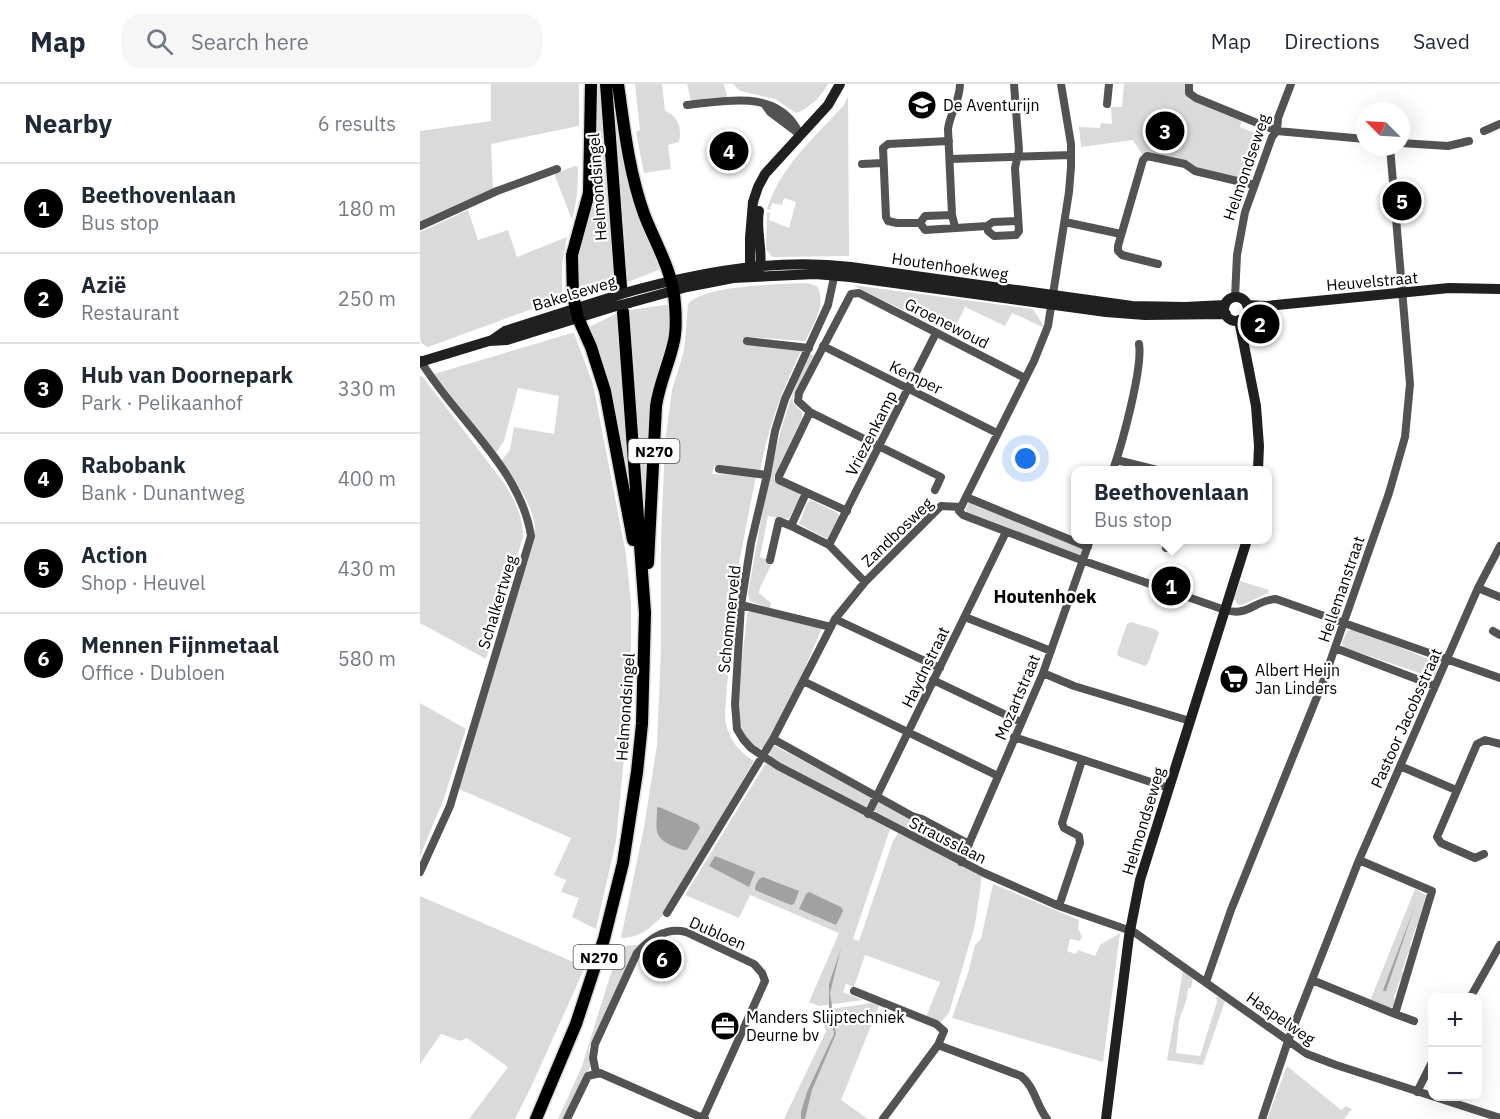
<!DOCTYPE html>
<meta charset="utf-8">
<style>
:root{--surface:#fff;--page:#f6f6f7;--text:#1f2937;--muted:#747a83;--line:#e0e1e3;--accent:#000}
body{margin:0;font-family:"IBM Plex Sans",sans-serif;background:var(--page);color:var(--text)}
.controls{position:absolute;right:18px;bottom:18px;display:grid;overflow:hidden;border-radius:12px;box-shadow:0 6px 24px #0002}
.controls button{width:54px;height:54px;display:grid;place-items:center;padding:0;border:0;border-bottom:2px solid var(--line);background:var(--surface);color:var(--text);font:30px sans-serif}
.compass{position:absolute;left:936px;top:18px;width:54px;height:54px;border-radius:50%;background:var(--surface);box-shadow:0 6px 24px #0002;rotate:294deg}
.you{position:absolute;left:606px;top:375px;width:21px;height:21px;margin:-15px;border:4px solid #fff;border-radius:50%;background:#1a73e8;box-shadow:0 0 0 9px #1a73e833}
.badge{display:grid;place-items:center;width:39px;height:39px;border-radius:50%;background:var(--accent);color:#fff;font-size:20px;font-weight:700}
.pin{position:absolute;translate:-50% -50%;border:3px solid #fff;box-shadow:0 2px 6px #0006}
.popup{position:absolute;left:651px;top:382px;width:201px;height:78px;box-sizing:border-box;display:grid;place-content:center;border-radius:12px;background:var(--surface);filter:drop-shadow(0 2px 4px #0005);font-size:20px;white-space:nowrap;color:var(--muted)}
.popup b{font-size:22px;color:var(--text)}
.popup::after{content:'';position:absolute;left:50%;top:100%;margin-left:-12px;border:12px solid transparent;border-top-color:var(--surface)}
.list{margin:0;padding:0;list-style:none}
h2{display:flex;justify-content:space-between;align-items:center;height:78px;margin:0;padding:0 24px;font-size:26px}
h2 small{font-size:20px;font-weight:400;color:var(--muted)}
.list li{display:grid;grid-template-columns:39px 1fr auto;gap:18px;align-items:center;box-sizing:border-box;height:90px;padding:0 24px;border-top:2px solid var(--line)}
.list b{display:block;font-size:22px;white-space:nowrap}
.list p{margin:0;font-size:20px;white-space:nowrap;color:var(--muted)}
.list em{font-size:20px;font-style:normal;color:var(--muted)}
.icon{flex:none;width:33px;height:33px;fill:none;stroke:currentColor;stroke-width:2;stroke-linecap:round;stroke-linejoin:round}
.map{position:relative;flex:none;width:1080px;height:1035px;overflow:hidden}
header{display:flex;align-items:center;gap:36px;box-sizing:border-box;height:84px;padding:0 30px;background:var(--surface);border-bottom:2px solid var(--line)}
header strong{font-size:28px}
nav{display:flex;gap:33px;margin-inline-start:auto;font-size:21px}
.search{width:420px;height:54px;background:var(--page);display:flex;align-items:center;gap:15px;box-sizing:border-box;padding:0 21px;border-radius:18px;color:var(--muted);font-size:22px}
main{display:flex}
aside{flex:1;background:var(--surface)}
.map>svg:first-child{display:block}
.green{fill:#dadada}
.water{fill:#a1a1a1}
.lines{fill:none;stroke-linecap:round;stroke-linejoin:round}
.primary-casing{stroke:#dbdbdb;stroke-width:15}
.street{stroke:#535353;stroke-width:8}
.secondary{stroke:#202020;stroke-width:10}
.primary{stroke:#000;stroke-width:12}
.secondary-bridge{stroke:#202020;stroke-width:10}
.labels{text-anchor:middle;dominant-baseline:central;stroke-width:4.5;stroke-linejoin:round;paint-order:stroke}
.shield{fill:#fff;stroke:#4c4c4c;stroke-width:1.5}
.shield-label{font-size:15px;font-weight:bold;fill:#000}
.poi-label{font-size:16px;fill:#000;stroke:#fff;text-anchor:start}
.street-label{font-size:16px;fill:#000;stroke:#fff}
.neighbourhood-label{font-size:18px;font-weight:bold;fill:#000;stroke:#fff}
</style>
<header>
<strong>Map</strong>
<div class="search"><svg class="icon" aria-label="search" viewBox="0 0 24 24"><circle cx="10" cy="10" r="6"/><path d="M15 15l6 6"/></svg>Search here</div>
<nav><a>Map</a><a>Directions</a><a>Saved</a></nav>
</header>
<main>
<aside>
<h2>Nearby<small>6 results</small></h2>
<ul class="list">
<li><span class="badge">1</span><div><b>Beethovenlaan</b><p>Bus stop</p></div><em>180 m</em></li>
<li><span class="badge">2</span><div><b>Azië</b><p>Restaurant</p></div><em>250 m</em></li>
<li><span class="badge">3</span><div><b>Hub van Doornepark</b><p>Park · Pelikaanhof</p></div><em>330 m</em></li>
<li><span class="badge">4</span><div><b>Rabobank</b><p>Bank · Dunantweg</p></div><em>400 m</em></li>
<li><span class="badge">5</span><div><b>Action</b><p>Shop · Heuvel</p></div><em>430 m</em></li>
<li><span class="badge">6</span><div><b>Mennen Fijnmetaal</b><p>Office · Dubloen</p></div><em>580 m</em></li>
</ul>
</aside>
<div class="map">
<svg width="1080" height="1035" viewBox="0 0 1080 1035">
<rect width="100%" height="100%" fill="#fff"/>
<path class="green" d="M71,0h88v42l-88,18 2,45 -73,32v-90l71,-10z
M174,0h6l15,205 -39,4 2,-45z
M215,0h27l3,27c13,4 17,18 14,31l-11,3 3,24 -27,4 -8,-41 4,-2z
M267,0h37l3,12 -3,2 -33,3z
M313,0h95c-8,14 -18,24 -32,29l-21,-14 -35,-8z
M704,0h61v8l3,5 54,23 -2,7 25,10 -18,43 -51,-11 -8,-8 -37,-8h-5l-3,3 -10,-16 -52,7 -2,-20 21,1 1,-5 11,1 -1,-17h11z
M194,8l49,176 -35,14z
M428,12l1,160 -77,1 -6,-8 1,-37 3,1 -1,7 20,8 7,-26 -12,-4 -2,7 -10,-2 -2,7 -3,-1c13,-42 48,-72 77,-104z
M155,82l3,1c0,18 -1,36 -6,53l-17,-44 1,-3z
M48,126l10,30 30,-10 9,27 50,-20 -5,28v33l-134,49 -7,-4 -1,-5v-106z
M387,199l10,3c10,18 -4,39 -12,55l-56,-4 -1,6 51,6 2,2c-19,39 -33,77 -41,120l-46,-5 -2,8 44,2 -21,107 -10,130c0,21 11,37 29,48l-91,154c-12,13 -23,23 -42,23l23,-111 13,-82 4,-98v-108l4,-96 7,-53 12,-39 4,-47c15,-19 94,-20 119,-21z
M432,201l181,24 12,19 -33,-15 -7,13 -40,-19 -13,27z
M251,220l1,21 -25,220 -17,-235z
M196,230l16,189 -45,-175z
M152,249h2l19,51 33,170 5,49v81l-15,157 -20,88 -24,-12 7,-19 -18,-6 5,-12 -12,-5 17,-37 -112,-49 52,-173 24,-88c-2,-24 -20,-47 -34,-67l9,-11 4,-23 40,7 5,-38 -41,-8 -14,53 -8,12 -62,-79z
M390,270l4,1 -21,42v6l9,9v6l-28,59 3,5 22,11 1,5 -11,21 -21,-3 -8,41 13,4 -13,27 -1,5 12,10 -1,6 -20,-8 -2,-8c15,-80 25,-165 62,-239z
M0,292h2l82,107c11,18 19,33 19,54l-37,122 -66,-36z
M391,416l27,13 1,4 -12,22 -28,-15 8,-21z
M549,417l117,47 -4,10 -117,-47z
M820,497l29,9 -1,3 -24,11 -6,1 -4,-6z
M329,526l73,18 -18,42 -40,78 -8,1c-7,-7 -12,-14 -15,-24 -6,-23 4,-84 6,-110z
M711,538l26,8 2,3 -11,30 -3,3 -27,-10 -1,-3 10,-29z
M934,545l82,33 2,5 -4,11 -91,-31 -1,-5 5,-11z
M0,619l46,26 -22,69 -24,58z
M353,661l97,51 2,4 -3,6 -6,2 -91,-49 -3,-7z
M346,679l124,66 -37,110 6,2 34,-100 5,-8 84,43 -7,49 -26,88 -9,10 -14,-6 14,-35 -75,-27 -11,32 -8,-3 -3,8 20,8 -44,6 -10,-4 30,-69 -89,-38 -11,23 -54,-23z
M460,718l82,44 -2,9 -4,2 -80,-42 -3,-7 3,-5z
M573,800l86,36 -1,8 4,9 -2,4 -10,-2 -3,12 9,3 2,-4 17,6 5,-11 20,-12 -17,129 -151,-44 16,-45 7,-28 6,-6z
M995,805l11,6 -7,24v7l-3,1 -6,18 2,3 -1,4 -3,1 -6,18 2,3 -1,5 -3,1 -6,17 1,8 -4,3 -21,-7z
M0,812l165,71 -54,120 -16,32h-46l39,-52 -41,-29 -7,3 -19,-7 -21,30z
M218,861l-49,103 1,19 -27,52h-5l24,-53 28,-90 12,-30z
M763,887l10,7 -2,10h-3l-1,10 -8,23 -3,32 24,3 17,-54 -1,-4 2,-2 7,5 -22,64 -36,-5z
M452,919l7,3 -38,94 27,19h-63l7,-29 24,-56 -5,-25z
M409,925l5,25 -33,78v7h-17l42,-88 -6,-20z
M867,982l54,44 5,-4 6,3 -8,10h-77z"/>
<path class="water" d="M239,723l39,17 2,4 -13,22c-6,0 -9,-2 -14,-4 -21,-9 -16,-17 -16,-38z
M295,772l40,16 -6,15 -40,-21z
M343,793l36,14 -5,13 -3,1 -36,-15c0,-6 3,-11 8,-13z
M389,808l32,15 2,4 -7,14 -37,-16 7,-15z
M995,822l-29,85h-2l-1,-1z
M421,864l-11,45 6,41 -24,56 -7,29h-4v-7l6,-20 27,-58 -5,-25v-25z"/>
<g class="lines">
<g class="primary-casing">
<path id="primary" d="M171,0l-2,109 -17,62 1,41 5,22 13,29 14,44 28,149
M186,0l15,203
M198,0c6,43 11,88 26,130 11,29 29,57 31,90 1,13 2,28 -2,41 -5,21 -14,40 -17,61l-8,157
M116,1035l40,-95 28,-85 19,-76 14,-91 5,-48 3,-111 -22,-301"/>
</g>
<path class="street" d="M769,0v9l7,5 81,33 88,8
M687,20l2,-20
M267,21c32,-3 78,-14 103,14 4,4 7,10 10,15
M345,21l5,7 28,21
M1064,47l16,-7
M981,59l47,3 21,-5
M530,75l121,-4
M442,80l21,-1
M532,131l-27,1 -5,7 5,7 62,-4 6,-4 25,-1
M645,138l56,12
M500,139h-23l-9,-2 -2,-4 -3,-69 5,-4 61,-3
M0,142l77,-35 60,-22
M567,142l1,5 6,5 22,-1 3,-4 -4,-63 4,-18 -5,-66
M535,143l-3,-12 -4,-86c2,-16 12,-28 12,-45
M738,180l-36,-9 -4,-4v-5l25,-86 4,-4 38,8 10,7 59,14
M415,189l-7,32 -43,94 -10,32 -8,44 -16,68 -10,62 -6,99 2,25 6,10 8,9 27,18 206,107 75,33 75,26 173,122 29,11 164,53
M815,213l2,-42 8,-43 27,-75 5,-6 1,-13 13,-34
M327,257l62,7
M403,262l174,87
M0,276c34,57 101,108 111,176l-81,270 -30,66
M390,328l131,65 -6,13
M697,376l40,10
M299,385l48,6
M693,386c9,-26 30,-102 26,-126
M546,413l122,50
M541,423l-2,4 4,4 121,46 141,49c24,7 29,-10 51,-11l224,79
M541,423l73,-146 14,-35 21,-134 2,-25v-23l-10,-60
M427,427l-68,-31v-4l31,-64 -12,-11 1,-8 52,-99 8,-1 166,85
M371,442l38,19 36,37
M409,461l107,-212
M746,464l4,-8
M350,476l9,-39 12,5 15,-33
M1058,504l22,9
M321,521l90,22
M545,533l86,34
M415,535l105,49
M1073,547l7,4
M915,564l100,38
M623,589l31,13 116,35
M513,596l88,42
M383,597l195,95
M594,653l155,51
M353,655l139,77 10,3 47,25
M980,682l56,24
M448,730l138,-282
M1064,770l-9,4 -34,-15 -4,-6 40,-93 8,-4 15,4
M541,778l82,-189 47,-133
M639,822l21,-63 -1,-7 -15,-8 -2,-5 20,-63
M247,829l106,-174 62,-120 30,-37 76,-76 20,1
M892,896l83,34 37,-123 -73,-31
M786,898l25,-72 92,-228 66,-189 16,-56 5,-53 -20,-237
M434,907l82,33 8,7 -6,14 -55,74
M1050,914l30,-53
M975,930l19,7
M518,961l83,31c14,11 15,29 26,43
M176,989l-3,-15 2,-14 42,-91c13,-15 29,-26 49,-21l68,32 8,9 3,8 -62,137
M997,1008l15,-30
M147,1035l21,-43 12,-3 105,46
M842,1035l26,-78 71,-181 119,-272 22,-42"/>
<path class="secondary" d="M333,188l-3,-5v-29l3,-36 5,-15 7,-13 63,-69 12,-21
M338,189c7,-16 -3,-43 1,-62
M208,208c72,-20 148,-34 223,-25l281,39 53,1 40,-2
M804 225a12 12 0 1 1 24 0a12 12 0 1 1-24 0Z
M209,219l58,-16 46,-9 82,-4 35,3 256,35 39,3 81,-1
M827,221l19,1 183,-18 51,1
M819,236l17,86 3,40 -1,24
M72,256l13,-9 110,-35
M0,278l69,-21 18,-1 109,-34
M686,1035l23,-183 11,-56 107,-340"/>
<use href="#primary" class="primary"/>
<path class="secondary-bridge" d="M195,212l13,-4
M196,222l13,-3"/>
</g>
<defs>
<g id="school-disc" transform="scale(1.5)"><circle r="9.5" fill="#000" stroke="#fff"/><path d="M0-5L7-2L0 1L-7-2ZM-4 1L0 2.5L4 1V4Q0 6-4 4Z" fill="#fff"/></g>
<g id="supermarket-disc" transform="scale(1.5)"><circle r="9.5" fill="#000" stroke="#fff"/><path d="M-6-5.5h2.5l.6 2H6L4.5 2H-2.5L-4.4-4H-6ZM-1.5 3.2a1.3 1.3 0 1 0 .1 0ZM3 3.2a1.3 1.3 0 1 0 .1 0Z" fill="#fff"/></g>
<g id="office-disc" transform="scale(1.5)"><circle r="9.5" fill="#000" stroke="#fff"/><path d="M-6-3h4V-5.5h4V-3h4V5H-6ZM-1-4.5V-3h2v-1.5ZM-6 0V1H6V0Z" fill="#fff"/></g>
</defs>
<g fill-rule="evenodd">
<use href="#school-disc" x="502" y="21"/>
<use href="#supermarket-disc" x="814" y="595"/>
<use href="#office-disc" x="305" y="942"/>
</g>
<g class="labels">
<g class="shield">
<rect x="208.5" y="355" width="51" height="24" rx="4.5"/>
<rect x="153.5" y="861" width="51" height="24" rx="4.5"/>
</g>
<g class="shield-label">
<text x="234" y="367">N270</text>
<text x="179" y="873">N270</text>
</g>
<g class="poi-label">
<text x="523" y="21">De Aventurijn</text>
<text x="835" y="586">Albert Heijn<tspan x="835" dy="18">Jan Linders</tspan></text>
<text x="326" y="933">Manders Slijptechniek<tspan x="326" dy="18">Deurne bv</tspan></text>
</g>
<g class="street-label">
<text transform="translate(826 83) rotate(-71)">Helmondseweg</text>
<text transform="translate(177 103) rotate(-94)">Helmondsingel</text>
<text transform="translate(530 182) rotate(8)">Houtenhoekweg</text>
<text transform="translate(952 197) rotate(-5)">Heuvelstraat</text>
<text transform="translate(154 209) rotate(-17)">Bakelseweg</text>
<text transform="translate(527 239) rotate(27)">Groenewoud</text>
<text transform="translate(496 293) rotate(26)">Kemper</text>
<text transform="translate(451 349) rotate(-63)">Vriezenkamp</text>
<text transform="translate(477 448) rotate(-44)">Zandbosweg</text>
<text transform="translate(921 505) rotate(-71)">Hellemanstraat</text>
<text transform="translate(77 518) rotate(-73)">Schalkertweg</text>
<text transform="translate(309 535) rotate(-84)">Schommerveld</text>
<text transform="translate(505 583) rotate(-64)">Haydnstraat</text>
<text transform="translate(597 613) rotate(-67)">Mozartstraat</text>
<text transform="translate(205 623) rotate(-86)">Helmondsingel</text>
<text transform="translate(986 634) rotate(-66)">Pastoor Jacobsstraat</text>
<text transform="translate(723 737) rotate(-73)">Helmondseweg</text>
<text transform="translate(528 756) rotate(27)">Strausslaan</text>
<text transform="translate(298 849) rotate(24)">Dubloen</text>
<text transform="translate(861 934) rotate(35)">Haspelweg</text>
</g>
<g class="neighbourhood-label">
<text x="625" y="512">Houtenhoek</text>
</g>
</g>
</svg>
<div class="controls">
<button>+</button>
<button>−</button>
</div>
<svg class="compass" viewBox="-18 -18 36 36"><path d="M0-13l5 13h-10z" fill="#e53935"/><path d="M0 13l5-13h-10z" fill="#747a83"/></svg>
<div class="you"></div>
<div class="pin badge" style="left:751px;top:502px">1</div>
<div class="popup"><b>Beethovenlaan</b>Bus stop</div>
<div class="pin badge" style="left:840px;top:240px">2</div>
<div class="pin badge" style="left:745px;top:47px">3</div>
<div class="pin badge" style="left:309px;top:67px">4</div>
<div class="pin badge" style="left:982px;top:117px">5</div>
<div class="pin badge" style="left:242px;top:875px">6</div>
</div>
</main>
